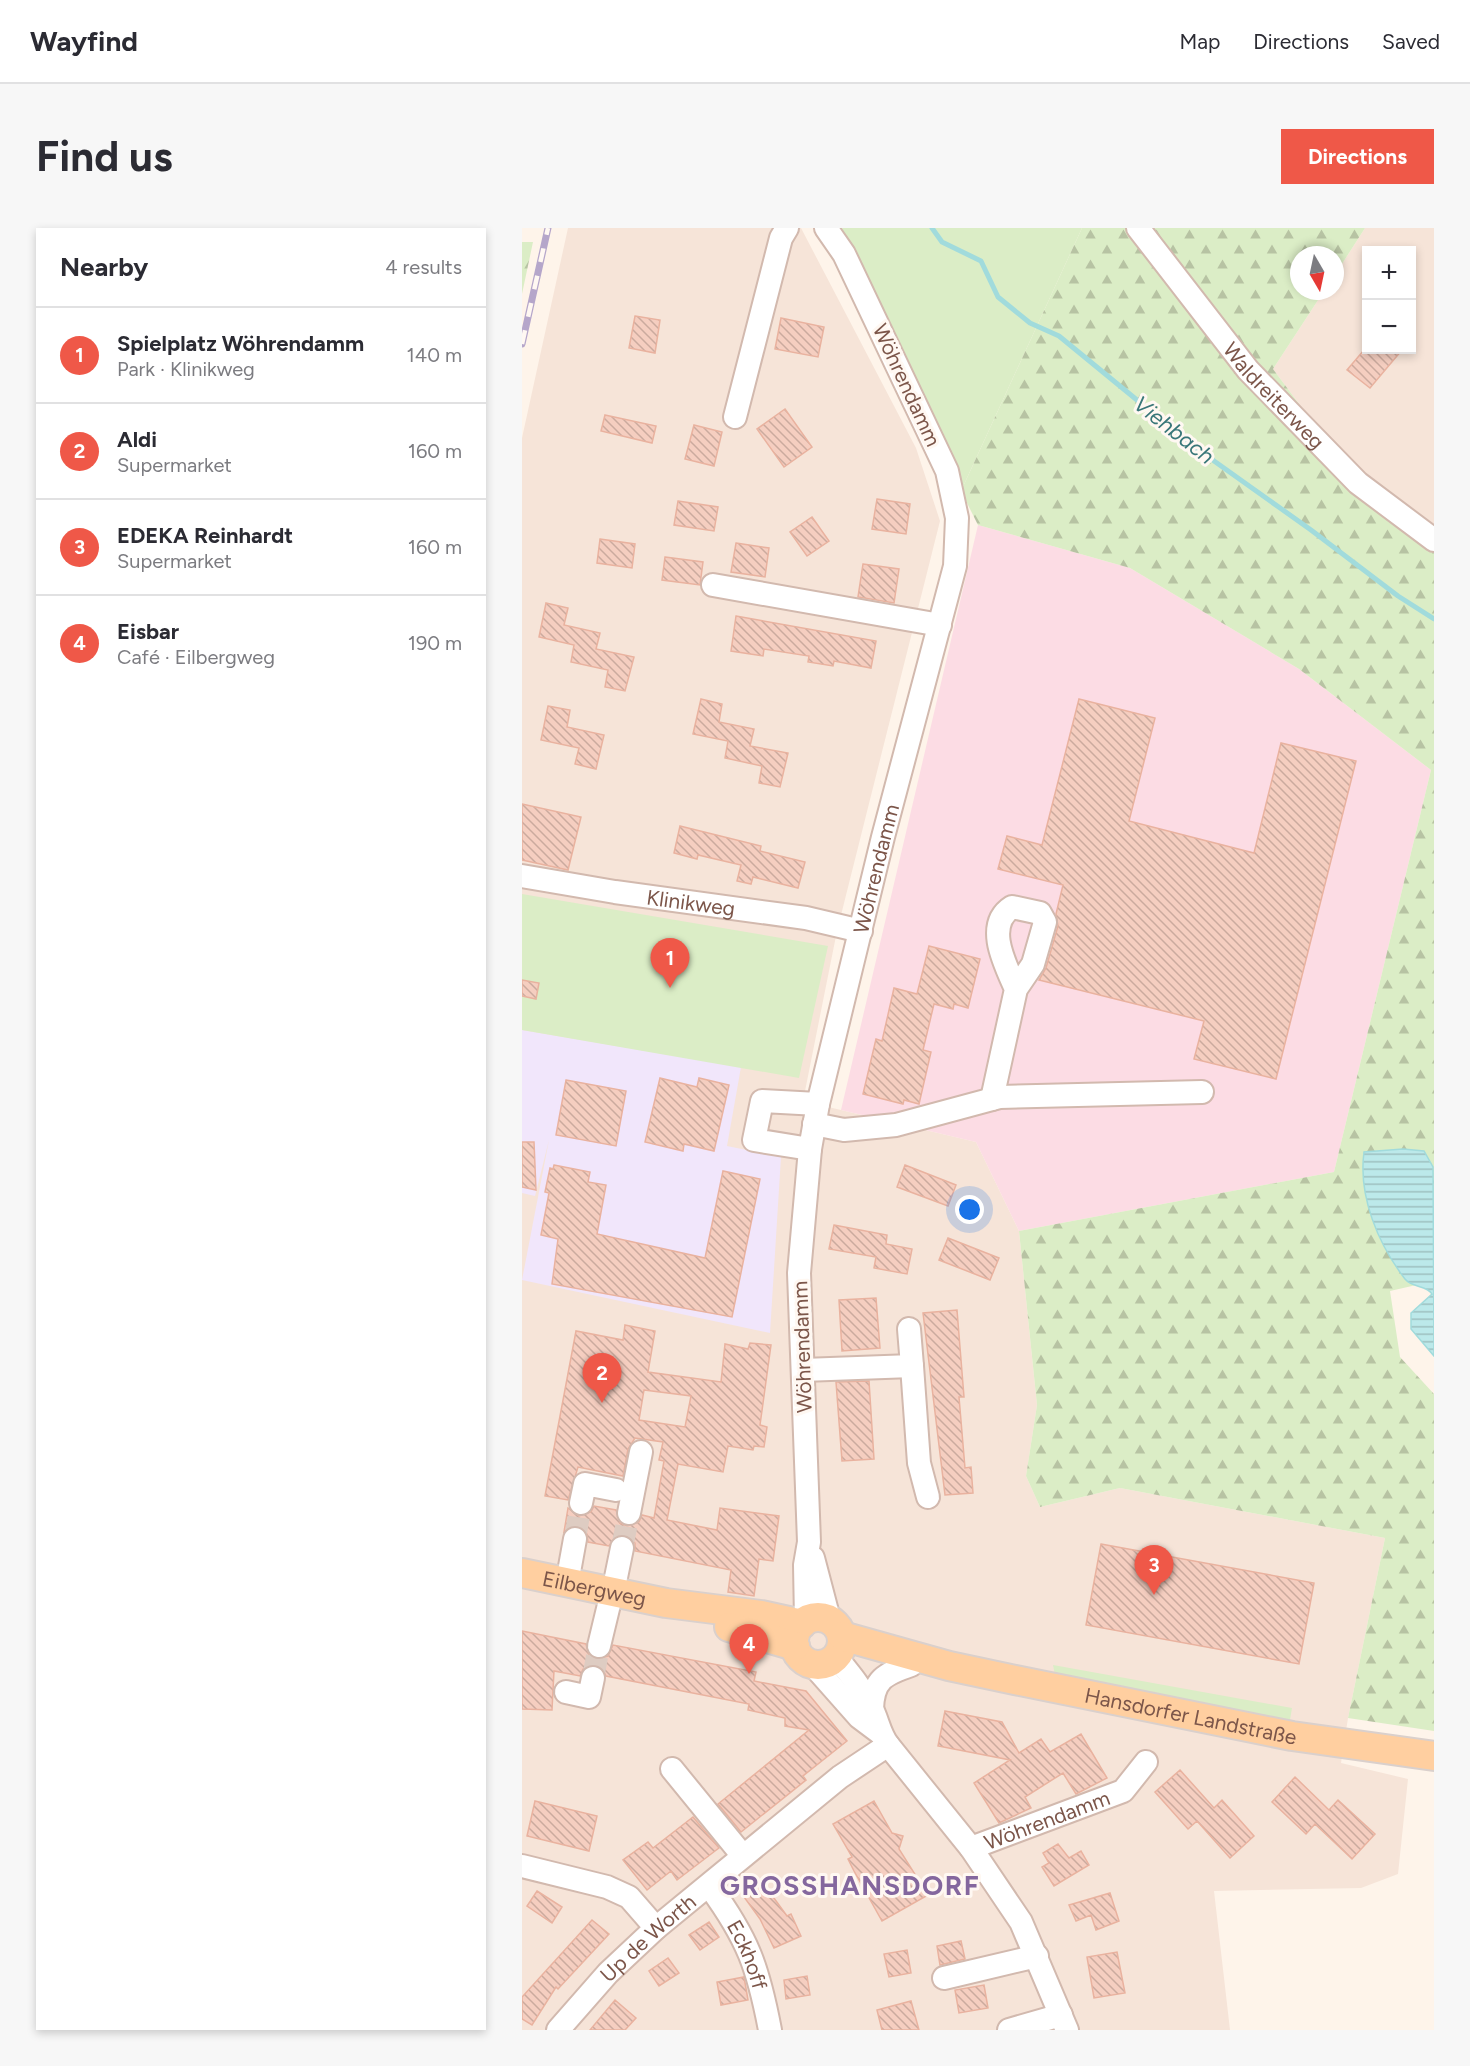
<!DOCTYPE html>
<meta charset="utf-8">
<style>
:root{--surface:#fff;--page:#f7f7f7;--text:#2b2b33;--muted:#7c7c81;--line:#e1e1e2;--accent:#ef5848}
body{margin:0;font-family:Figtree,sans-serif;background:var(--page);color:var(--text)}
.controls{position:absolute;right:18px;top:18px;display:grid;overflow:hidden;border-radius:0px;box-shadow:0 3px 9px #0003}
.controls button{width:54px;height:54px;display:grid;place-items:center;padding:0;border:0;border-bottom:2px solid var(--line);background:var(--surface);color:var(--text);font:30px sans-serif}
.compass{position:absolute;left:768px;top:18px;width:54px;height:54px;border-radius:50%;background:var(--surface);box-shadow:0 3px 9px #0003;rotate:171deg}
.you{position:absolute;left:448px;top:982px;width:21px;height:21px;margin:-15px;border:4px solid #fff;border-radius:50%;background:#1a73e8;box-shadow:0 0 0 9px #1a73e833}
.badge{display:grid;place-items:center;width:39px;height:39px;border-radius:50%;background:var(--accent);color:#fff;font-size:20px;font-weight:700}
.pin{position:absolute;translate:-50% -50px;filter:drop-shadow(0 2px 3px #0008)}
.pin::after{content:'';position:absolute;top:32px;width:21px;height:18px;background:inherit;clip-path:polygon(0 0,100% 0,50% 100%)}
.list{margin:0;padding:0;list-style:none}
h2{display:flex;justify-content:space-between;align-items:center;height:78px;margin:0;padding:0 24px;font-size:26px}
h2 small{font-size:20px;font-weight:400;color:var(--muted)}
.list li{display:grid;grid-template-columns:39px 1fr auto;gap:18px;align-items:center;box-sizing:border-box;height:96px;padding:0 24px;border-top:2px solid var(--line)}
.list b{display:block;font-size:22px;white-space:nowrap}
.list p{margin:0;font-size:20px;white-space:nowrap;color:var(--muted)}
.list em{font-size:20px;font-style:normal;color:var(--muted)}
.map{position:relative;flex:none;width:912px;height:1802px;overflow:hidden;border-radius:0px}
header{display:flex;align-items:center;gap:36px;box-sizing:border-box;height:84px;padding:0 30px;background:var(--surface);border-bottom:2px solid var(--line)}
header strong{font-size:28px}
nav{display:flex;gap:33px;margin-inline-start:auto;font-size:21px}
.intro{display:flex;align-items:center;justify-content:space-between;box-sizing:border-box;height:144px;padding:0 36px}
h1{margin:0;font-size:42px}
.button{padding:15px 27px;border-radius:0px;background:var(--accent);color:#fff;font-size:21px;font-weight:700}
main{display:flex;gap:36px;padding:0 36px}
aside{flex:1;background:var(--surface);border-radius:0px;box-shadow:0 3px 9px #0003}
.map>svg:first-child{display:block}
.residential{fill:#f6e4d8;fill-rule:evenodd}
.education{fill:#f1e6fb}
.medical{fill:#fcdce4}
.green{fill:#dbedc6}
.forest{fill:url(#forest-firs)}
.water{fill:url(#water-rules);stroke:#a1dbdc;stroke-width:1.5}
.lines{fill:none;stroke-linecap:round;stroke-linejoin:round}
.stream{stroke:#a1dbdc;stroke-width:5}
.building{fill:url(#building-back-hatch);stroke:#e9b29f;stroke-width:1.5;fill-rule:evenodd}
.minor-tunnel{stroke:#deccc2;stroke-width:22;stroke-dasharray:22 11;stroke-linecap:butt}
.minor-casing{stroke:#d2b9ae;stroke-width:26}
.major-casing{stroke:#dad0cc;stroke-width:32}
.minor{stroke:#fff;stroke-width:22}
.major{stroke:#ffcfa0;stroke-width:28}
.rail-casing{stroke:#b5a6ca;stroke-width:7}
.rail{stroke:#fff8f2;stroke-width:4.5;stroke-dasharray:14;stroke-linecap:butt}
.labels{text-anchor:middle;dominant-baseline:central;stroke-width:6;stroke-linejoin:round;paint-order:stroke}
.street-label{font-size:21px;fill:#7c564a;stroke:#fff8f2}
.water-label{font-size:22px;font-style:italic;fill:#397779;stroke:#fff8f2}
.district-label{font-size:27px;font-weight:bold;letter-spacing:1.5px;fill:#84679e;stroke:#fff8f2}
</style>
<header>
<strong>Wayfind</strong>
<nav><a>Map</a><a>Directions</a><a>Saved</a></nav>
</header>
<div class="intro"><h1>Find us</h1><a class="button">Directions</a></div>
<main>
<aside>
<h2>Nearby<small>4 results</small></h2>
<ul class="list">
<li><span class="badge">1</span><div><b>Spielplatz Wöhrendamm</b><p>Park · Klinikweg</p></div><em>140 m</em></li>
<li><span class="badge">2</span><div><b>Aldi</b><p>Supermarket</p></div><em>160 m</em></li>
<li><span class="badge">3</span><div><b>EDEKA Reinhardt</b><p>Supermarket</p></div><em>160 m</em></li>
<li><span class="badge">4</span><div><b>Eisbar</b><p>Café · Eilbergweg</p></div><em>190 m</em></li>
</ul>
</aside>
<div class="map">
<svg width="912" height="1802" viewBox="0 0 912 1802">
<defs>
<pattern id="forest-firs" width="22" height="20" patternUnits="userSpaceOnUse" patternTransform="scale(1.5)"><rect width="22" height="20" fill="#dbedc6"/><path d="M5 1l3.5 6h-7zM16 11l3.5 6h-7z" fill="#b7c3a3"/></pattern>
<pattern id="water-rules" width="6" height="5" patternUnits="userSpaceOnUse" patternTransform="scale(1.5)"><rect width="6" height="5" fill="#bce9ea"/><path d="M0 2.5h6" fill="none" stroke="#9ec0c0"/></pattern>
<pattern id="building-back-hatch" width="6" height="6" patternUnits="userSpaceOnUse" patternTransform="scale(1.5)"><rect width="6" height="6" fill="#f5cec0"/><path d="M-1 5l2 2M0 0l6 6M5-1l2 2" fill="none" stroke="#cbaa9e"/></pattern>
</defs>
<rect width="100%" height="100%" fill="#fef4ea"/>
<path class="residential" d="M46,0h233l115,220 24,73 -103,410 -34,170 173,41 43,89 18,174 -11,71 14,31 80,-19 265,50 -37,180 -7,45 67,16 -10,95 -37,14 -147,3 16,139h-708v-1592z
M843,0h69v312l-76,-57 -85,-114 51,-78h11v-16zM844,22h46v100h-46z"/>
<path class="education" d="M0,802l219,37 -14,79 54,11 -11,176 -248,-53 27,-140 -14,56 -13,-3z"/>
<path class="medical" d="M456,297l152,43 169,101 132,101 -97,402 -315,59 -43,-89 -135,-32z"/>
<path class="green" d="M320,0h240l-121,263 -13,-38z
M0,666l306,52 -29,132 -277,-48z
M531,1437l239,43 -2,12 -10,2 -225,-47z"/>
<path class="forest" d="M560,0h283l-30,47v-20h-36v36h25l-51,78 85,114 76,57v741l-44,10 10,66 34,37v337l-86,-13 37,-180 -265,-50 -80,19 -14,-31 11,-71 -18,-174 315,-59 97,-402 -132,-101 -169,-101 -152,-43 -17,-34z
M0,14h11l-11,52z"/>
<path class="water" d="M881,921l21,2 9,16 1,189 -23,-27v-16l21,-19c-5,-9 -20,-6 -27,-15 -27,-35 -47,-83 -41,-127z"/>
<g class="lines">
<path class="stream" d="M410,0l10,14 39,19 17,36 32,26 29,13 134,110 118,84 87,66 36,23"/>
</g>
<path class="building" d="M113,88l25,4 -5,33 -26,-5z
M259,90l43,9 -6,30 -43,-8z
M842,122h38l-32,38 -23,-18z
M263,181l27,38 -28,20 -27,-38z
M83,187l51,11 -4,17 -51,-12z
M172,197l28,7 -8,34 -29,-7z
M355,271l33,5 -4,30 -34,-5z
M156,273l40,6 -4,24 -40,-6z
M290,289l17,24 -22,15 -17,-24z
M78,311l35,5 -3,24 -35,-5z
M214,315l33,5 -4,29 -34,-5z
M143,329l38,5 -3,23 -38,-5z
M341,336l36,5 -5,34 -36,-6z
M24,375l22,5 -4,17 36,8 -4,16 38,8 -9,34 -20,-4 3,-17 -37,-8 3,-17 -35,-8z
M214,388l140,25 -5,27 -37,-7 -1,5 -25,-4 1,-6 -45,-7 -1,7 -32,-5z
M179,471l21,5 -3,18 35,7 -4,17 38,7 -8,34 -21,-4 3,-17 -37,-8 3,-17 -35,-7z
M557,471l76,19 -26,103 125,32 27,-110 75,18 -80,318 -82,-20 10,-38 -165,-41 7,-12 12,-42 -2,-12 7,-29 -65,-16 9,-33 35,9z
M26,478l22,4 -3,17 37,8 -8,34 -21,-5 4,-16 -38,-8z
M0,576l59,13 -13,53 -46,-10z
M158,598l81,20 -1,5 45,11 -7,26 -45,-11 -2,7 -14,-3 4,-16 -43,-10 -1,4 -23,-6z
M407,718l51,13 -12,49 -14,-4 -1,5 -19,-5 -11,46 8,2 -12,52 -15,-4 -1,4 -40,-10 13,-55 6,2 12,-53 23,6z
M0,752l17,3 -3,16 -14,-3z
M138,850l37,9 2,-9 30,7 -15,66 -30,-7 -1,7 -38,-9z
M44,852l60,11 -10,55 -60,-11z
M0,914h12l2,48 -14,-3z
M32,937l36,7 -2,10 18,3 -9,49 108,24 18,-87 37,8 -28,138 -180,-33 6,-45 -17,-4 8,-42 -4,-1 5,-24 3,1z
M383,937l51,20 -8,21 -51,-19z
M312,997l53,10 -1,9 26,5 -5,25 -33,-6 2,-11 -47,-8z
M426,1010l51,20 -9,22 -51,-20z
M354,1070l4,50 -38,3 -3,-51z
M435,1082l7,87h-5l6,71 6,-1 2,26 -28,2 -22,-182z
M103,1097l30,6 -7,41 73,10 4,-38 23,5 2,-6 21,2 -11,80 7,2 -3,20 -10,-1 -1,4 -25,-4 -5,26 -45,-8 -11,56 50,10 3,-22 59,8 -6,45 -14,-2 -5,37 -26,-4 3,-22 -96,-19v-8l-10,-8h-8l-8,11 -21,-4 -1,-8 -9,-8 -8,1 -6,5 4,-24 11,8 12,-4 3,-6 22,4 4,13 7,3 12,-4 3,-7 12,3 10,-57 -5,-1 4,-18 -28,-4 -7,11 -5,27 -45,-9 -10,33 -23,-4 31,-165 47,9zM122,1162l47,6 -6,31 -46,-7z
M347,1153l5,78 -32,2 -6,-79z
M579,1316l213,39 -15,81 -213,-39z
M0,1403l64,13 3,11 7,4 12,-3 5,-11 143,27 -2,9 52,10 41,50 -44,35 3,4 -65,52 -23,-28 91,-74 -24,-4v-8l-37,-8 1,-6 -143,-28 -4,-8 -7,-3 -12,4 -3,7 -26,-5 -2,39 -30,-1z
M423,1483l57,11 17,31 22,-14 9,13 31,-18 26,44 -31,16 -13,-21 -38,24 6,11 -32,15 -25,-40 36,-23 -72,-14z
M658,1542l34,38 8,-8 32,36 -24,22 -33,-37 -9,8 -33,-37z
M773,1549l34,33 9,-10 37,34 -23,25 -37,-35 -9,10 -34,-32z
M13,1573l62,15 -8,35 -62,-15z
M352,1573l18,32 11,3 -4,13 29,46 -46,26 -28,-50 -6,-12 4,-2 -19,-33z
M171,1589l26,31 -42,32 -6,-9 -24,19 -24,-30 25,-18 5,6z
M536,1616l11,14 12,-7 8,14 -35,21 -12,-19 7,-4 -6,-10z
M241,1655l24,33 4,-2 10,22 -27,12 -14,-29 -16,-22z
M15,1663l25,16 -10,16 -25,-17z
M588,1665l9,28 -23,9 -5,-15 -15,6 -7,-16z
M70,1692l17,14 -51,55 -2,-2 -24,38 -10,-6v-22z
M187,1694l10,15 -19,13 -11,-15z
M439,1713l4,18 -25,6 -3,-19z
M385,1722l4,23 -22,4 -5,-23z
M595,1724l8,41 -31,5 -7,-41z
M146,1730l11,15 -20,13 -10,-15z
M285,1748l3,19 -24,4 -2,-19z
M222,1749l4,23 -27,5 -4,-23z
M462,1757l4,23 -29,5 -4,-23z
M93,1772l21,18 -11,12h-35z
M389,1773l8,29h-37l-5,-20z"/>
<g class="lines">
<path class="minor-tunnel" d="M53,1311l6,-36
M100,1320l7,-35
M71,1450l6,-32"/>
<g class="minor-casing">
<g id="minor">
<path id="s1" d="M616,0l110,142 110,113 76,57"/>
<path d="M213,189l46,-179 6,-10"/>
<path d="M191,357l227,40"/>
<path id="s2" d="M0,648l93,16 191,26 55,13"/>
<path d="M470,871l24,-110 17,-25 12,-42 -5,-9 -28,-6c-28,18 -7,57 4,82"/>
<path d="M292,896l30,6 52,-5 104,-28 202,-5"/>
<path d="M288,921l-56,-9 8,-39 56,3"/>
<path d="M390,1138l7,97 9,34"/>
<path d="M281,1142l109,-4 -3,-37"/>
<path d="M59,1275l4,-19 31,6"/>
<path d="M107,1285l12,-61"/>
<path d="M291,1330l16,61"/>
<path d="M45,1355l8,-44"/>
<path d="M91,1364l9,-44"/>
<path id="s3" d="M284,1392l-1,-55 4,-23 -10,-269 11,-124 8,-45 65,-267 72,-271 2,-48 -10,-47 -103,-217 -18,-26"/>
<path d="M77,1418l13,-54"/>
<path d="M314,1429c13,16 26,31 35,50 7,13 8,26 17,38l83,103 50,74 46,108"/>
<path d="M291,1437l46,52 20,15"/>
<path d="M44,1464l23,5 4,-19"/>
<path d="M350,1481c1,-30 13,-35 39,-44"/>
<path d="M150,1541l71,87"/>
<path id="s4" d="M449,1620l152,-57 23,-29"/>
<path d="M0,1638l85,21 22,10 27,31"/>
<path id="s5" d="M188,1659c38,52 48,80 60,143"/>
<path d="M422,1750l93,-22"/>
<path id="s6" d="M36,1802l50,-57 48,-45 184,-151 48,-32"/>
<path d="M487,1802l52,-15"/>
</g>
</g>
<g class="major-casing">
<g id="major">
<path id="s7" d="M0,1345l144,30 95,12 41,9"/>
<circle cx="296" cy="1413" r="24"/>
<path d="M207,1399l66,19"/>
<path id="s8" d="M320,1408l107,30 66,14 277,56 142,20"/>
</g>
</g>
<use href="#minor" class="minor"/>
<use href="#major" class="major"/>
<g class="rail-casing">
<path id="rail" d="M0,116l26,-116"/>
</g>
<use href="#rail" class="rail"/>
</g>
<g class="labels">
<g class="street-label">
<text transform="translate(385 157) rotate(65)">Wöhrendamm</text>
<text stroke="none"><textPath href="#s1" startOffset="216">Waldreiterweg</textPath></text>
<text stroke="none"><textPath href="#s3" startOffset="760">Wöhrendamm</textPath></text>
<text stroke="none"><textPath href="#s2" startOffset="171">Klinikweg</textPath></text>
<text transform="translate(280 1119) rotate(-92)">Wöhrendamm</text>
<text stroke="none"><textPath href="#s7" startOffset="74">Eilbergweg</textPath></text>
<text stroke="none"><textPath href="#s8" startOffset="358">Hansdorfer Landstraße</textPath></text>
<text stroke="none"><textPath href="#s4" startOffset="81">Wöhrendamm</textPath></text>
<text stroke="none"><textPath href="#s6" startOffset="129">Up de Worth</textPath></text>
<text stroke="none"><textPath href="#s5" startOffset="78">Eckhoff</textPath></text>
</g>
<g class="water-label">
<text transform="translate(652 202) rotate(38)">Viehbach</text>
</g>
<g class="district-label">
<text x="328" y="1657">GROSSHANSDORF</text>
</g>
</g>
</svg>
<div class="controls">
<button>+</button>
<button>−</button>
</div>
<svg class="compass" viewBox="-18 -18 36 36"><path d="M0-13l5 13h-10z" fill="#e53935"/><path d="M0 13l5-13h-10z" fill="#7c7c81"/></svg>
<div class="you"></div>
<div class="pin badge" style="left:148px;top:760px">1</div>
<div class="pin badge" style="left:80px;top:1175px">2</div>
<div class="pin badge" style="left:632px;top:1367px">3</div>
<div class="pin badge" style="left:227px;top:1446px">4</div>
</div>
</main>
